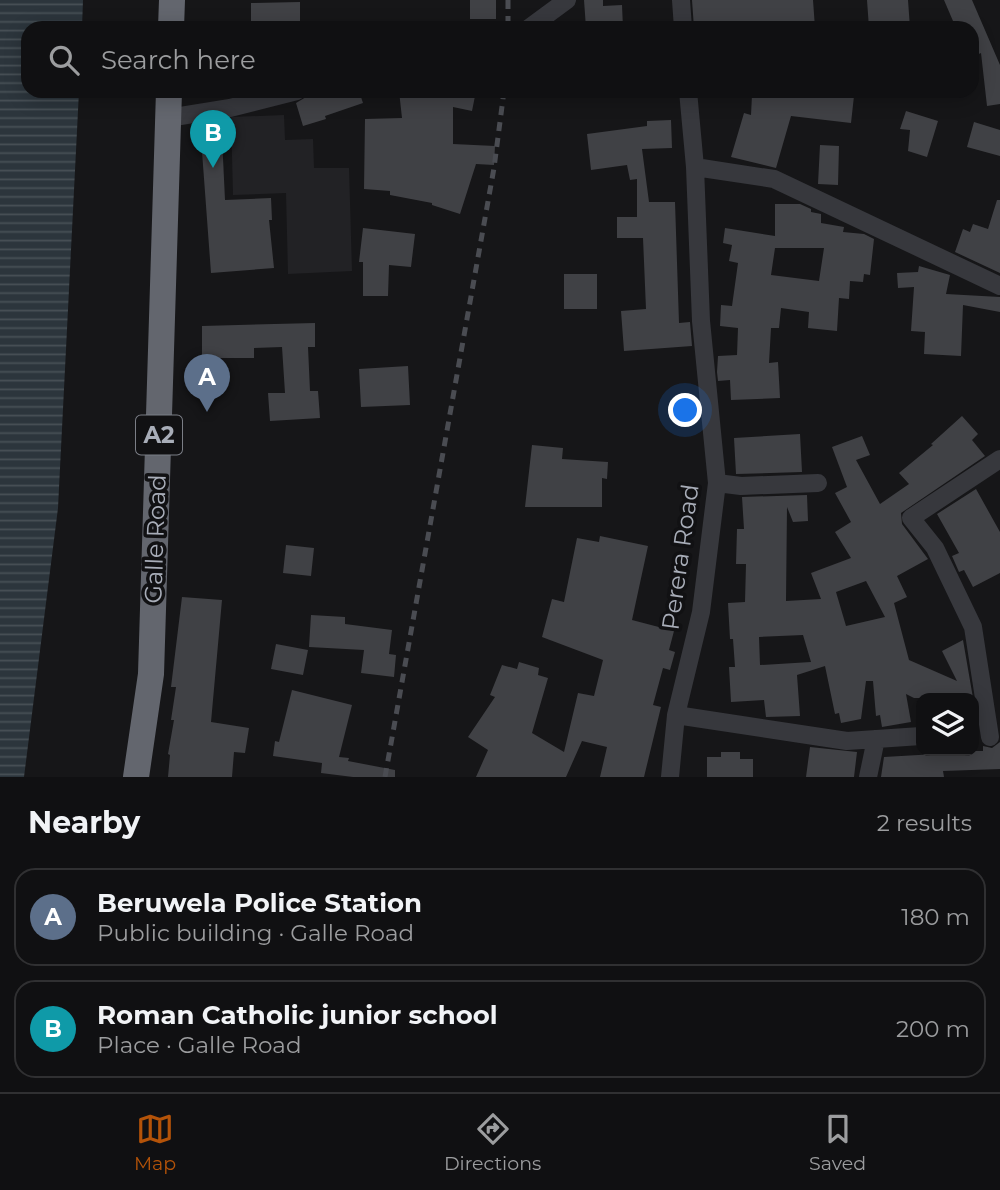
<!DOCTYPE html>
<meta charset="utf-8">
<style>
:root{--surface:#101012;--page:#19191b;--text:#f1f3f6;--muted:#9c9d9f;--line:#303032;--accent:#b45309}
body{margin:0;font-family:Montserrat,sans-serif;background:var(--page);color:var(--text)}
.controls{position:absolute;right:21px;bottom:21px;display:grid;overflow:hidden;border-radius:14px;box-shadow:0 4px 18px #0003}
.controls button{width:63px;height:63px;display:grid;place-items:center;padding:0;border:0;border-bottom:2px solid var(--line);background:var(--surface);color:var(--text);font:35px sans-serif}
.you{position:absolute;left:686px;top:411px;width:24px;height:24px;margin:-18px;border:5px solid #fff;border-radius:50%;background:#1a73e8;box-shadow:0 0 0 10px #1a73e833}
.badge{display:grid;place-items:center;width:46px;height:46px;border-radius:50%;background:var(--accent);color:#fff;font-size:23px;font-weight:700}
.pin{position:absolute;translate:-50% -58px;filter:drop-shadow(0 2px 4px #0008)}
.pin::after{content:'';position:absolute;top:37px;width:24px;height:21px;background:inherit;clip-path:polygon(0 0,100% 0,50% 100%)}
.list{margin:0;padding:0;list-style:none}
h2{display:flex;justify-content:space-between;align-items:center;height:91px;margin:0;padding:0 28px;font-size:30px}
h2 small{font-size:23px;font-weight:400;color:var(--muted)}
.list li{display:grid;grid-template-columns:46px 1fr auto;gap:21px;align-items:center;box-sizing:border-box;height:98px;margin:0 14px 14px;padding:0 14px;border:2px solid var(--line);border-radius:21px}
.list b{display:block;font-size:26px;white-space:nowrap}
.list p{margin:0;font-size:23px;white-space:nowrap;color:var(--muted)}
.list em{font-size:23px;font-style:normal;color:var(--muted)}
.icon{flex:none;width:38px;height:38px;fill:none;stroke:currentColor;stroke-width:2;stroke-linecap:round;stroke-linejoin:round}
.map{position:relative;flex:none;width:1000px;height:777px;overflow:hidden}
.search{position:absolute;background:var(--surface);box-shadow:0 4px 18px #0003;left:21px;right:21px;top:21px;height:77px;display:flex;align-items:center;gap:18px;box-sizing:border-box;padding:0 24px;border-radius:21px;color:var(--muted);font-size:26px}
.sheet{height:315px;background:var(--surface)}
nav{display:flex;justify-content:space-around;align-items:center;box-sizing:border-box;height:98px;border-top:2px solid var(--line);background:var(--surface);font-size:19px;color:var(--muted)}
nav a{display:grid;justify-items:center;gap:4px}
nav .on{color:var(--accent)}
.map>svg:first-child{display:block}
.built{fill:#222225}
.water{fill:url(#water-rules)}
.building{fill:#404145;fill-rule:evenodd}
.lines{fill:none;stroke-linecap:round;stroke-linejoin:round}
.minor{stroke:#37383d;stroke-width:18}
.highway{stroke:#63666e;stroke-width:26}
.rail{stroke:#4a4c52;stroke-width:5;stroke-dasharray:9 7;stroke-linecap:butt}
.labels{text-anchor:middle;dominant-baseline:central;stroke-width:7;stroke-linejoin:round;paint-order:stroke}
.shield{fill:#111113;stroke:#7b7e86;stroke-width:2}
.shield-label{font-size:23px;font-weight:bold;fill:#a8adb8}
.street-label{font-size:24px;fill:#a8adb8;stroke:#111113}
</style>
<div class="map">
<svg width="1000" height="777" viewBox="0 0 1000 777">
<defs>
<pattern id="water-rules" width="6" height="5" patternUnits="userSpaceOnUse" patternTransform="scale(1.75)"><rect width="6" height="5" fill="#2c353c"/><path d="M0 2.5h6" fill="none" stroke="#485056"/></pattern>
</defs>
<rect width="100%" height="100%" fill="#161618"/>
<path class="built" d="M284,115l1,25 28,-1 1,29h35l3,103 -64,3 -2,-81 -53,2 -2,-78z"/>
<path class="water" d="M0,0h83l-1,28h-54v63h51l-21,417 -34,269h-24z"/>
<path class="building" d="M470,0h26v19h-26z
M584,0h19v6l19,-1 1,23h-37z
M692,0h121l2,28h-121z
M867,0h41l2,28h-41z
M944,0h28l28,65v39l-13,2 -6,-53 -9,4v-29h-16z
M300,2v26h-49v-25z
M327,91h32l4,12 -38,13 1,3 -23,7 -7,-23 10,-6z
M399,91h77l-4,20 -19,-4v37l42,2 -1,19 -18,-1 -16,50 -28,-9v-2l-42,-8v-4l-26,-2 1,-70 37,-1z
M757,91h53l44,5 -3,27 -60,-7 -15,52 -45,-11 13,-44 7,2 1,-20 5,1z
M906,111l32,10 -11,36 -19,-6 2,-21 -10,-1z
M671,120l1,28 -30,1 7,53h26l4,121 11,-1 2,24 -68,5 -3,-40 25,-2 -3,-71h-26v-21h20v-38l-7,1 -3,-15 -36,5 -4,-36 60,-8v-5z
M974,122l26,8v26l-33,-9z
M222,137l3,63 46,-2 1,22h-3l5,48 -63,5 -10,-135z
M820,145l19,1 -1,39 -20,-1z
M997,200h3v73l-45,-21 8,-23 7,3 3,-8 15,5z
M775,204h25l11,5v3l10,2v9l23,4 -1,5 21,2 10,5 -4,36 -6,-1 -1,8 -13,-1 -1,18 -10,-1 -2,33 -29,-3 1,-16 -28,-4 -2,20h-8l-2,35 9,-1 2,36 -49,2 -1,-20 -12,1 -1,-9 1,-16 19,-1 1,-27 -18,-2 1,-21 11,1 6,-43 -9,-2 3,-16 -9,-2 2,-15 50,8zM775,248h49l-5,33 -48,-6z
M363,228l52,6 -4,33 -22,-2 -1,31h-25v-34h-4z
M919,266l31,9 -4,19 54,3v15l-37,-7 -2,51 -37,-2 1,-22 -14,-1 3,-44 -16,1 -1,-15 21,-1z
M564,274h33v35h-33z
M315,323v24h-7l2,44h8l2,27 -50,3 -2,-28h17l-3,-46 -28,1v10h-52v-32z
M408,366l2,39 -49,2 -2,-38z
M962,416l16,18 -6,6 13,16 -84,57 1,11 26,35 -31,17 10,21 -13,6 15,57 48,21 -15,-30 21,-11 10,58h-59l-8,-4 5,28 -29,5 -2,-12 -4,1 -3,-35h-7l-5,38 -20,4 -2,-10 -4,1 -10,-48 -28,9 3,41 -34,1 -2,-17 -33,2 -2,-35h6l-2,-28h-3l-2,-36 17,-1 1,-38h-10l1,-35h7l-2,-32 65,-2 1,26 -15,1 -6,-15 -1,94 35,-2 -10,-26 40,-15 -16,-26 16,-10 -16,-29 12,-6 -15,-40 30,-11 8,19 -14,5 24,44 29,-20 -10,-11 34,-28 -2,-1zM866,581l19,36 -39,9 -10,-34zM803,635l8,27 -51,3 -1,-28z
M800,434l2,38 -66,2 -2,-36z
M532,445l31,3 -1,11 46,3 -1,17 -5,-1v29h-77z
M976,489l24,43v41l-27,14 -9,-17 -5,2 -7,-16 7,-3 -22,-39z
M600,536l48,10 -16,74 42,11 -5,19 6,2 -5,18 -7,-2 -10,37 8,2 -17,70h-44l7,-30 -25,-6 -16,36h-90l12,-27 -20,-13 27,-40 -5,-2 12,-30 15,4 2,-7 20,6 -1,7 10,3 -16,55 32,19 14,-59 16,3 9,-36 -61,-23 10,-38 12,3 13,-64 22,4z
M286,545l28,3 -3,28 -28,-3z
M182,597l40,3 -11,122 38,6 -4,25 -11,-1 -2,25h-64l2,-22 -2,-1 6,-34h-3l5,-33h-5z
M311,615l34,2v7l47,6 -3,24 7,1 -2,22 -33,-4 3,-23 -55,-3z
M276,644l32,6 -5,25 -32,-6z
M292,690l60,15 -13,52 10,1 -1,3 47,9v7h-42l-32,-4 1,-10 -49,-7 2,-15 4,1z
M1000,742v27l-57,2 1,6h-63l3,-20 69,-4v-2h30v-5l9,2z
M810,747l47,5 -3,25h-48z
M721,752h19v7h13v18h-46v-20h14z"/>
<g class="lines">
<path class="minor" d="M681,0l2,28
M529,28l38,-28
M168,118l62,-10 67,-17
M695,167l79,12 226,107
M717,483l24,3 77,-3
M676,715l171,26 74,-5
M990,737l-17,-110 -38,-79 -24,-30 89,-59
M670,777l6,-62 25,-103 16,-129 -16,-162 -6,-154 -7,-76
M868,777l8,-38"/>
<path class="highway" d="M171,28l1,-28
M136,777l15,-103 18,-583"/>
<path class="rail" d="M508,0v28
M385,777l109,-609 10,-77"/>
</g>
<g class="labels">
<rect class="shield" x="136" y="415.5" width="46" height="39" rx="5"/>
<g class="shield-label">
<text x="159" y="435">A2</text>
</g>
<g class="street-label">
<text transform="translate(155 539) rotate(-88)">Galle Road</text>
<text transform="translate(680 557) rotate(-82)">Perera Road</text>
</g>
</g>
</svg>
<div class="controls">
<button><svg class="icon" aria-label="layers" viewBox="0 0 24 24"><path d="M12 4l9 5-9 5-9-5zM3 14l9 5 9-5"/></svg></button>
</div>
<div class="you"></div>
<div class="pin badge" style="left:207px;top:412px;background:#5c6f8a">A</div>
<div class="pin badge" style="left:213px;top:168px;background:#0f9aa8">B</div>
<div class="search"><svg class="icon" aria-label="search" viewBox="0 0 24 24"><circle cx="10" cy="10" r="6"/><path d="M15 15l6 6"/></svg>Search here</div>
</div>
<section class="sheet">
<h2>Nearby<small>2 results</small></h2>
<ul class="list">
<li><span class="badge" style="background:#5c6f8a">A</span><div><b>Beruwela Police Station</b><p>Public building · Galle Road</p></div><em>180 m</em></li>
<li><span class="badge" style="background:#0f9aa8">B</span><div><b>Roman Catholic junior school</b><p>Place · Galle Road</p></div><em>200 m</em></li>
</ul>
</section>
<nav>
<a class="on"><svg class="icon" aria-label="map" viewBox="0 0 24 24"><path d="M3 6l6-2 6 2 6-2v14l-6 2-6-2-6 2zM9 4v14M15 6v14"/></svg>Map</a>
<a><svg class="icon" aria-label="directions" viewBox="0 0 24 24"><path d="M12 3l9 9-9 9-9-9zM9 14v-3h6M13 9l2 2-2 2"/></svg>Directions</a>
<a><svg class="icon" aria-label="saved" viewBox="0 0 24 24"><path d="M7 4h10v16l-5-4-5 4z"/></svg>Saved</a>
</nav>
